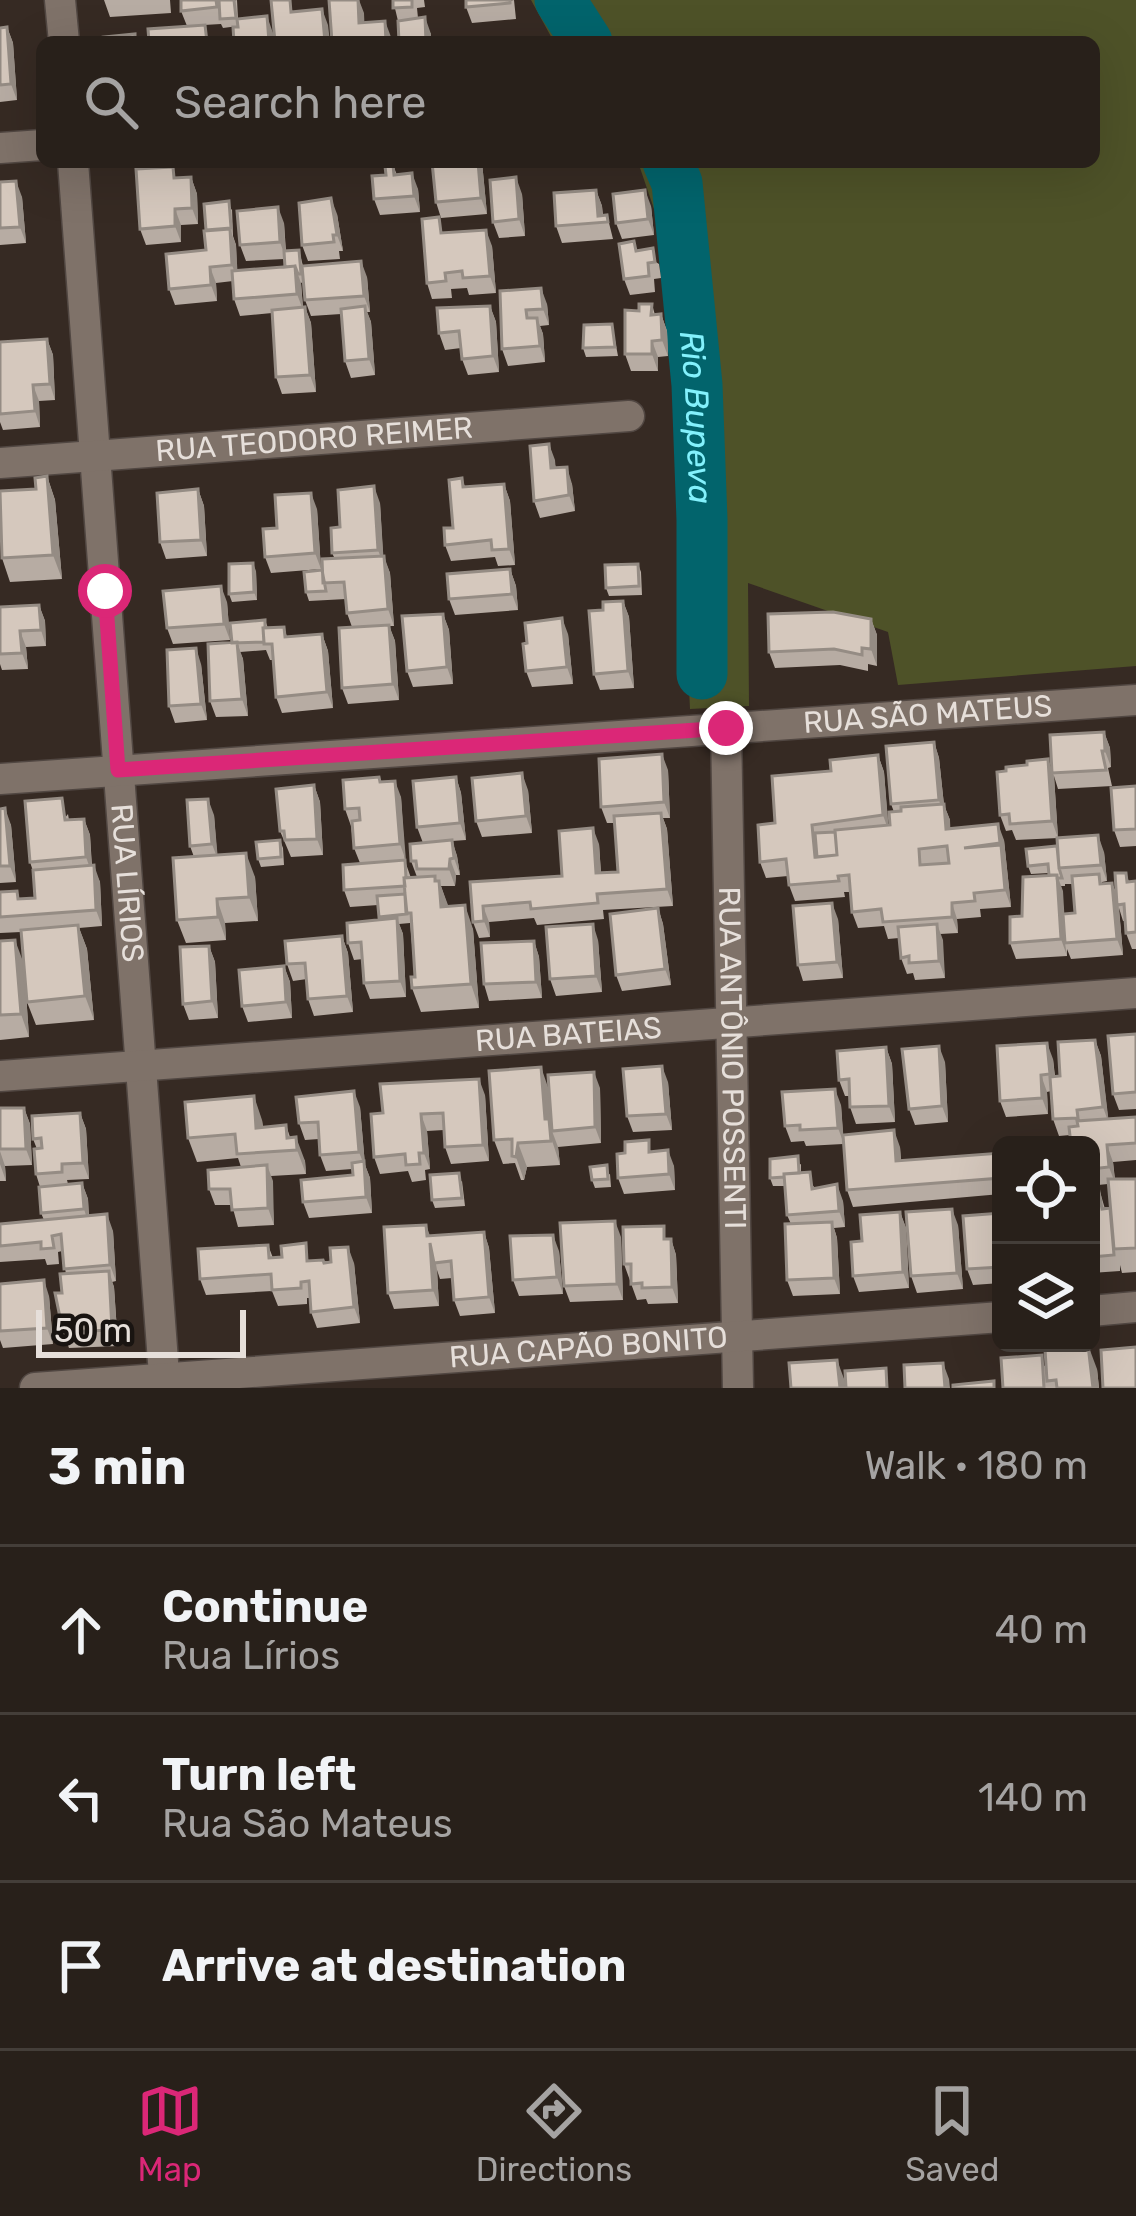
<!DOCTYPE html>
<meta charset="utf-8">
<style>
:root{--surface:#28201a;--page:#302823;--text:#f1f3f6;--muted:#a5a3a2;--line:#443e39;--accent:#db2777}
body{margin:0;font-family:Rubik,sans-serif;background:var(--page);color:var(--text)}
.controls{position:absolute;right:36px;bottom:36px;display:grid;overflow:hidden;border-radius:18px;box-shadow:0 12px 48px #0002}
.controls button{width:108px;height:108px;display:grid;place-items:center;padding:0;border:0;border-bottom:3px solid var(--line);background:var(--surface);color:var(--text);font:60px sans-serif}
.scale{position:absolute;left:36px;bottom:30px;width:210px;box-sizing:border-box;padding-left:12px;border:6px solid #e6dfda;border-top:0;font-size:33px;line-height:42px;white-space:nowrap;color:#e6dfda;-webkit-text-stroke:9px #191411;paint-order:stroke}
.stop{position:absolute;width:36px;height:36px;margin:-27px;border:9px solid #db2777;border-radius:50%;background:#fff}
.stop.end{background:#db2777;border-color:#fff;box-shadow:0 3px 12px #0008}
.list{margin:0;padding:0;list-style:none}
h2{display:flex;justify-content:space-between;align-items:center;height:156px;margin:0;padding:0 48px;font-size:51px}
h2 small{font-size:39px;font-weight:400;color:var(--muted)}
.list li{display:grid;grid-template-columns:78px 1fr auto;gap:36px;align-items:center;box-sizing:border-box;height:168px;padding:0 48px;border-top:3px solid var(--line)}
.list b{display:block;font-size:45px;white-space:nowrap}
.list p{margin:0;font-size:39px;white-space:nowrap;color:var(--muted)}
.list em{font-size:39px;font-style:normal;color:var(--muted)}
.icon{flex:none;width:66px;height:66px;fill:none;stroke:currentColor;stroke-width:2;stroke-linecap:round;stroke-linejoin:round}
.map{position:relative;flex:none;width:1136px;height:1388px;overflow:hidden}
.search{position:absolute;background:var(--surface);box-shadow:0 12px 48px #0002;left:36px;right:36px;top:36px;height:132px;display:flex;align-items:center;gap:30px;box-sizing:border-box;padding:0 42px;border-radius:18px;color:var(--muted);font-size:45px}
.sheet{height:660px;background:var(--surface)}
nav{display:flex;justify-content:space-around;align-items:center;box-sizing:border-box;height:168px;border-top:3px solid var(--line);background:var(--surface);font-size:33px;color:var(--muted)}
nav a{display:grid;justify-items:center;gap:6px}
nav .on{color:var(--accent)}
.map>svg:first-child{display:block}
.green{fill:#4e5228}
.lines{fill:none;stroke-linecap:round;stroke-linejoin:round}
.river{stroke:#02646c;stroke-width:51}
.street-casing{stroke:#514742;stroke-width:33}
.street{stroke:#7f7269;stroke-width:30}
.wall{fill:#b7aca3;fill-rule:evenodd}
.shaded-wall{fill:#958c84}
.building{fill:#d5c8bd;stroke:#958c84;stroke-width:3;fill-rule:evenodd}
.route{stroke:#db2777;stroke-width:15}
.labels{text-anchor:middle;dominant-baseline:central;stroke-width:12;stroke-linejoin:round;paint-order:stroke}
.street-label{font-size:30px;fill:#e6dfda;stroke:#191411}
.water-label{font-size:33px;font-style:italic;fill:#83f1fc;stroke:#191411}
</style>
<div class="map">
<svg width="1136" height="1388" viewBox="0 0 1136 1388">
<rect width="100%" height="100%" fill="#362a23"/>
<path class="green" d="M531,0h605v666l-238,19 -10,-53 -140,-49 1,123 -59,3 -21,-456 -31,-91h456v-120h-540z"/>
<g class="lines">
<g class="river">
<path d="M560,0l27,42"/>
<path id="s1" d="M668,162l9,21 20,202 5,135v154"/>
</g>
<g class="street-casing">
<g id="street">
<path d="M60,0l4,42"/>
<path d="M0,148l42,-3"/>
<path id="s2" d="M73,162l92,1226"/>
<path id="s3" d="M0,463l629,-47"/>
<path id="s4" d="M726,728l12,660"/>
<path id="s5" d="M0,779l1136,-79"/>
<path id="s6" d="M0,1076l1136,-83"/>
<path d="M1091,1311l45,-4"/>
<path id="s7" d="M35,1388l966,-71"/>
</g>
</g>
<use href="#street" class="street"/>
</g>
<path class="wall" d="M104,0h66l1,13 -61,4z
M237,0l1,19 35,14 1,9h-40l4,-16 -15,2 -2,-4 -34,2 -6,-15z
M393,0h31l1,7 -8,1 1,10 13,16v8h-32l-1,-21z
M514,0l2,19 -44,4 -6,-16z
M7,27l6,16 4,57 -17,2v-74z
M482,162l5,52 -46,4 -5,-16z
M393,165l4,10 21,14 2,23 -40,3 -6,-16 12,-24z
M191,177l6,17 1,30 -17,1v17l-35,3 -6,-16 37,-51z
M0,182l22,15 4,46 -26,2z
M596,190l6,16 1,9h4l6,24 -51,4 -6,-17z
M522,194l3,42 -26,2 -6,-16z
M651,206l3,29 -32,4 -6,-16z
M232,209l1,27 3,9 1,26 48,-4 -1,-8 -38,2 -6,-16 44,-22 2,28 13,-1 4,16 64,11 3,35h-3l4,10 4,53 -24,3 -6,-17 -4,-47 -30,2 -6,-16 -2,-18 -2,1 2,24h2l6,16 5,69 -34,2 -6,-17 -4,-64 -32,3 -6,-17 -1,-18 -17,2 1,18 -42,4 -6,-16 37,-39v-19z
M337,214l6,37h-4l1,8 -32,2 -6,-16z
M445,233l47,13 4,47 -27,2 -2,-7 -16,1 1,9 -20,1 -5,-16z
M638,251l21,13 2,14 -7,1 1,13 -25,3 -6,-16z
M500,291l47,13 2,21 -9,1 3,8 2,28 -37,4 -6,-17z
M652,304l3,11 6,-1 6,17 1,25 -10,1v14h-27l-6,-17 14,-43z
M490,306l6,16 3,50 -31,3 -6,-16 -1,-11 -16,2 -6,-17z
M612,324l6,32 -32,1 -3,-9z
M47,339l6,16 2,45 -16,1 1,26 -37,3 -3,-8v-80z
M549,444l7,24 16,16 3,27 -35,7 -6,-17z
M47,476l8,24 7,79 -52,3 -8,-24 34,-69z
M462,478l3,9 39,-3 6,17 5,64 -17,1 -3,-9 -44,4 -6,-16 8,-17z
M198,489l6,17 3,50 -41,3 -6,-17z
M380,503l3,53 7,17 4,53h-5l6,15 4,59 -51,4 -6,-16 10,-61 -5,-14 -1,-14 -37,2 -3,-9 16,-22 13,-11 -3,-6 8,-26z
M317,509l4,60 -50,4 -6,-16 12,-29z
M638,564l3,8 1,23 -33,1 -3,-8z
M510,569l6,17 2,24 -63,5 -6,-16z
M256,571l1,29 -25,2 -3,-8z
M623,601l6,16 5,71 -34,2 -6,-16 9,-64z
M227,602l3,38 -57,4 -6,-16z
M39,605l6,16 1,25 -20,1 2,22 -26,1 -2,-6v-57z
M443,614l6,16 4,54 -40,3 -6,-16z
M871,619l6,16v31l-9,-2v7l-28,-6 -65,3 -6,-16z
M265,620l3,8 16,-1 3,10 35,-3 6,17 5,57 -51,5 -6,-16 -3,-37h-3l-4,-10 -26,2 3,7 5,57 -32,1 -6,-16 22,-58z
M568,634l5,50 -41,3 -6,-16z
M201,664l6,56 -32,3 -6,-17z
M1104,732l6,16 1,19 -3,1 4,18 -54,3 -4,-13 4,62 -42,2 -4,-10 -6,1 -6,-16 27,-50 21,-6 4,13z
M934,742l5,16 5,47 6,15v8l54,12 7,67 -31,2 1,8 -24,2 1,14 -18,1 5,44 -30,2 -2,-7 -6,1 -6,-16 -2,-20 -11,1 -4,-13 -26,2 -6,-16 -2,-20h-6l1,5 -50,4 -6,-16 -1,-9 -22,2 -6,-16 15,-39 56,-52 47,-16 6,17 4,53h2l4,-13 -3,-8z
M668,770l2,48h-7l4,11 6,77 -70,4 1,9 -67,6 -3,-7 -45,4 1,15 -11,1 -6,-16 -3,-40 92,-6 37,-32 2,29 17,-1 -3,-49h-8l-6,-16z
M456,777l5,16 5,47 -14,1 5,15 3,19h-4l-1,11h-14l7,21 25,22 6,79 -58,4 -9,-24 3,-11 -5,-54 -11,1 4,10 3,63 -36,2 -6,-16 -1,-24 -9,1 -6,-17 32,-23 -2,-15 -28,2 -6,-17 16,-27 -6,-15 -3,-22 -6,-17 35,-27 21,15 4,64 6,17 6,-1 -6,-16 12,-18 -6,-16z
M314,785l6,17 3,53 -32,2 -11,-26z
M1136,786v60l-16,1 -6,-17z
M528,790l4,43 -50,4 -6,-16z
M0,809l11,16 5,57 -16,1z
M68,814l1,6 15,-1 6,16 2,31 8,16 2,44 -23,2 8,21 7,71 -58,5 -9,-23 -2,-24 4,59 -29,3v-99l24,21 -3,-30 -21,1v-41l20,7 15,-1 -2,-27 -3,-9z
M214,815l3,40 38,22 3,44 -33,2 1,17 -40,3 -9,-23 17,-63 -4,-11z
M280,840l3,8 1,17 -23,2 -3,-8z
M1104,852l3,29 -5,1v2l10,-1 5,12 9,-22 3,9 7,-1v68h-4l-6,-16 -1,-12h-2l-4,-13 4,47 -52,4 -4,-10v7l-51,3 -6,-16 12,-27 27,-41v-2l-18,1 -3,-8zM1065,884h8l2,29 -11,1 -3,-28h4z
M658,908l5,16 8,61 -49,6 -6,-16z
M838,919l5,59 -40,3 -5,-16z
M342,936l6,17 5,59 -39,4 -6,-17 -1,-20 -14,2 -6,-17z
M598,940l4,52 -46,4 -6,-17z
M534,941l5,16 3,41 -53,3 -5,-17z
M209,946l6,16 3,56 -29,2 -6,-16z
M284,966l6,16 2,36 -44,4 -6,-16z
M1136,1034v75l-17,1 -6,-16z
M1095,1040l6,16 7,63 28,-2v43l-23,2 2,17h21v93l-14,1 -2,-8v6l-29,2v-128l-21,-10 -11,1 -6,-17 -2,-28 -4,1 1,22 -42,3 -6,-16 53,-42 2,17h5zM1108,1184l2,24 -5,1 -7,-24z
M886,1047l6,17 3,58 -39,2 -6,-17v-11h-5l-6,-16z
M945,1062l3,60 -33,3 -6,-16z
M668,1082l4,48 -39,2 -6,-16z
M600,1088l1,55 -43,4 2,18 -33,2 -3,13h-3l-6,-17 -12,1 -9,-24 55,-51z
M485,1095l4,66 -38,3 -6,-17 -1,-17 -17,1 3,38 -5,1 1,10 -14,2 -4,-11 -28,3 -6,-17 -3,-43z
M841,1105l2,30 57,12 1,13 100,-7v41l-148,13 -6,-17 -4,-46 -37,2 -2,-5 -13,1 -6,-16z
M360,1107l5,58 5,13 2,35 -63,5 -6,-16 50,-27 -1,-6 -26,2 -6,-16 -1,-16 -14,1 -6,-17z
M0,1108h24l6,16 2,41 -27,1 1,15h-6z
M80,1113l6,16 3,50 -22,1 1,4 14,-1 6,16 1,17 24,15 3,50 -4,1 2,5 4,59 -49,2 -6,-16 -1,-39 4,-19 -4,-23 -4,1 1,12 -12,1 -2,-6 -45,3v-38l44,-4 -3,-7 -1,-26 -4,-13 1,-25 -4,-10z
M262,1120l1,7 23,-2 4,12 15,24 1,13 -35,2 3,49 -36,2 -6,-22h-17l-6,-16 32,-22 -3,-9 -41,4 -9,-24z
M653,1151l21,15 1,24 -51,4 -6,-16z
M801,1164v9l15,16 27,12 2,26 -11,1 3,10 3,56 -47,2 -6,-16 4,-56 -4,-9 -2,-29h-12l-3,-8z
M610,1174l1,13 -16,1 -3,-8z
M462,1181l3,25 -30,2 -3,-8z
M900,1212l6,16 3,60 -50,4 -6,-16 9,-35z
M1001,1213v70l-28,2 -6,-16z
M958,1225l5,64 -46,4 -6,-17z
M484,1232l5,16 6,65 -35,3 -6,-16 -2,-22 -12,1 -3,-9 2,36 -45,3 -6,-16 42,-57z
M621,1237l2,63 -53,2 -6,-16z
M671,1239l5,16 2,48 -30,1 -2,-5 -9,1 -13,-36z
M268,1245l5,13 81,5 6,60 -43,5 -6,-16 -1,-14h-3v6l-29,2 -6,-15 -66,4 -6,-16z
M559,1251l4,43 -44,2 -6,-16z
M0,1284l49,12 4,48 -50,4 -3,-8z
M1046,1365l51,4 2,19h-96z"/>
<path class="shaded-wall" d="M359,0l5,13 1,26 -6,-16z
M322,9l6,16 2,17h-5z
M267,16l6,17 1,9h-5z
M425,17l6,17v8h-5z
M385,21l6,16v5h-5z
M7,27l6,16 4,57 -6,-16z
M478,162h4l5,52 -6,-16z
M412,173l6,16 2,23 -6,-16z
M191,177l6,17 1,30 -6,-16z
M516,177l6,17 3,42 -6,-17z
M16,181l6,16 4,46 -6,-16z
M596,190l6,16 1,17 -5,-7z
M645,190l6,16 3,29 -6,-16z
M331,198l6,16 6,37 -6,-16z
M278,207l6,16 2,36 -6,-17z
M175,209l6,16v17l-6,-16z
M230,229l6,16 2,36 -6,-16z
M486,230l6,16 4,47 -6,-17z
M361,261l6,16 3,35 -6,-16z
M295,266l6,17 2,27 -6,-16z
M210,267l6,16 1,18 -6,-16z
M541,288l6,16 2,21 -6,-16z
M365,306l6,16 4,53 -6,-16z
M490,306l6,16 3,50 -6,-16z
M305,307l6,16 5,69 -6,-17z
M661,314l6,17 1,25 -6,-16z
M537,318l6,16 2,28 -5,-16z
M47,339l6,16 2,45 -5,-16z
M652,341l6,16v14l-6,-17z
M33,385l6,16 1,26 -5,-16z
M549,444l6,16 2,25 -6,-17z
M567,467l5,17 3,27 -6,-16z
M47,476l8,24 7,79 -9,-24z
M504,484l6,17 5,64 -6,-16z
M374,486l6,17 4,63 -6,-16z
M198,489l6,17 3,50 -6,-16z
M311,493l6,16 4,60 -6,-16z
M384,556l6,17 4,53 -6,-17z
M253,563l3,8 1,29 -3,-8z
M510,569l6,17 2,24 -6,-16z
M221,586l6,16 3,38 -6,-16z
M623,601l6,16 5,71 -6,-17z
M39,605l6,16 1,25 -5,-16z
M443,614l6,16 4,54 -6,-17z
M562,618l6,16 5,50 -6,-17z
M871,619l6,16v31l-6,-17z
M389,625l6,16 4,59 -6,-16z
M20,631l6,16 2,22 -6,-16z
M322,634l6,17 5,57 -6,-16z
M237,642l6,17 5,57 -6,-17z
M196,648l5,16 6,56 -6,-16z
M1104,732l6,16 1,19 -6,-16z
M934,742l5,16 5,47 6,15 1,25 -12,-45z
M662,754l6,16 2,48 -6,-16z
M878,755l6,17 5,60 -6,-17z
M1048,759l6,17 4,62 -6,-17z
M522,773l6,17 4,43 -6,-17z
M456,777l5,16 5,47 -6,-17z
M395,781l6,16 5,64 -6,-17z
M314,785l6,17 3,53 -6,-16z
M208,799l6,16 4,45 -6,-16z
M5,808l6,17 5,57 -6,-16z
M661,813l6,16 6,77 -6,-17z
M84,819l6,16 2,39 -6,-17z
M998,824l6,16 7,67 -6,-17z
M593,828l6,16 3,46 -6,-17z
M1098,835l6,17 3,29 -6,-16z
M452,840l5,16 3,19 -6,-17z
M246,853l9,24 3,44 -9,-24z
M450,859l6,16 -1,11 -6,-17z
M94,865l6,17 2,44 -6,-16z
M1057,875l6,16 3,52h-1l2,13 -6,-17z
M435,876l5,14 -1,-9 9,24 2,26 -9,-24z
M1112,883l6,16 5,56 -6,-16z
M217,899l8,24 1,17 -8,-23z
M832,903l6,16 5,59 -6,-16z
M952,903l5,16 1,14 -6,-16z
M465,905l8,24 6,79 -8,-24z
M483,906l6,16 1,15 -6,-16z
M658,908l5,16 8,61 -6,-16z
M397,918l6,16 3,63 -6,-16z
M593,924l5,16 4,52 -6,-16z
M937,924l6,16 2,38 -6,-17z
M78,925l9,24 7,71 -9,-24z
M342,936l6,17 5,59 -6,-16z
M15,940l9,24 5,73 -8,-23z
M534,941l5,16 3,41 -6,-16z
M209,946l6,16 3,56 -6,-17z
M284,966l6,16 2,36 -6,-16z
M1095,1040l6,16 8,68 -6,-17z
M1047,1043l6,16 3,31 -6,-16z
M939,1046l6,16 3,60 -6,-16z
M886,1047l6,17 3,58 -6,-16z
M662,1066l6,16 4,48 -6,-16z
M541,1067l8,23 3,41 6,16 2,18 -15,-46z
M594,1072l6,16 1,55 -6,-16z
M1041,1075l6,17 1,22 -6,-16z
M479,1079l6,16 4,66 -6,-16z
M835,1089l6,16 3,39 -6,-16z
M354,1091l6,16 5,58 5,13 2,35 -6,-16 -2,-32 -5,-13z
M254,1096l8,24 3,31 -9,-23z
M24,1108l6,16 2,41 -6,-16z
M80,1113l6,16 3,50 -6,-16z
M421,1114l6,17 3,38 -6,-16z
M894,1130l6,17 2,30 -6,-16z
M296,1137l9,24 1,13 -9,-24z
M518,1143l9,24 -3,13 -8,-23z
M1107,1145l6,17 2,21 -6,-16z
M668,1150l6,16 1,24 -6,-16z
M0,1151l5,15 1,15 -6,-17z
M267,1165l6,16 1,44 -6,-17z
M82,1183l6,16 1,26 -5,-16z
M837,1184l6,17 2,26 -6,-16z
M952,1209l6,16 5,64 -6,-16z
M900,1212l6,16 3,60 -6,-16z
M107,1214l6,17 3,50 -6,-16z
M615,1221l6,16 2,63 -6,-16z
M832,1222l5,16 3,56 -6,-16z
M426,1225l6,16 5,29 2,36 -6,-16z
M484,1232l5,16 6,65 -6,-16z
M553,1235l6,16 4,43 -6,-17z
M671,1239l5,16 2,48 -6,-16z
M348,1247l6,16 6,60 -6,-16z
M109,1271l5,16 4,59 -6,-16z
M44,1280l5,16 4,48 -6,-16z
M1088,1345l9,24 2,19h-6z
M837,1360l9,24v4h-6z
M943,1363l6,16 1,9h-5z"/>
<path class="building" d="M181,0h35l1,7 -36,4z
M219,0h15l2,18 -16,1z
M271,0h19l1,12 31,-3 3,33h-50z
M329,0h29l1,23 26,-2 1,21h-54z
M393,0h19v7l-19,1z
M466,0h44v3l-44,4z
M267,16l2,26h-35l-1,-15h5l-1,-8z
M425,17l1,25h-27l-1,-21z
M205,25l2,17h-58l-1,-13z
M7,27l4,57 -11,1v-57z
M135,34v8h-32v-5z
M432,162h46l3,36 -45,4z
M393,165l1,10 18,-2 2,23 -40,3 -2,-23 14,-1 -1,-9z
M173,167l1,11 17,-1 1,31 -17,1v17l-35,3 -4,-60z
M516,177l3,42 -26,3 -3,-42z
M16,181l4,46 -20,1v-46z
M596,190l2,26 9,-1 1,7 -52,4 -2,-33z
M645,190l3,29 -32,4 -3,-29z
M331,198l6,37h-4l1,7 -32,3 -3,-42z
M229,201l2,27 -25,2 -2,-26z
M278,207l2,35 -40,3 -3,-34z
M439,217l2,16 45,-3 4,46 -27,2 -1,-7 -17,2 1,8 -19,2 -5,-64z
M230,229l2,36 -22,2 1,18 -42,4 -3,-35 40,-4 -2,-19z
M634,241l2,10 17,-3 2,14 -7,1 1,13 -25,3 -5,-35z
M299,250l2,24h-3l-3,-8 -10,1 -1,-16z
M361,261l3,35 -59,4 -3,-34z
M295,266l2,28 -63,5 -2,-28z
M541,288l2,21 -17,1 1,8h10l3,28 -38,3 -2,-58z
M639,304h13l-1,11 10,-1 1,26 -10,1v13h-27v-44l14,1z
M365,306l4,53 -24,2 -4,-52z
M490,306l3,50 -31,3 -3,-28 -20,2 -2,-25z
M305,307l5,68 -34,2 -4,-67z
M612,324l3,23 -32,1 1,-23z
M47,339l3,45 -17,1 2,26 -35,3v-72z
M549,444l2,24 16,-1 2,28 -35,6 -4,-55z
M47,476l6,79 -51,3 -2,-67 36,-2 -1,-11z
M462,478l1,9 41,-3 5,65 -17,1 -1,-10 -46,5 -1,-17h9l-4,-48z
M374,486l4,64 -46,3 -1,-25 9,-1 -2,-37z
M198,489l3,51 -41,2 -3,-49z
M311,493l4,60 -50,4 -2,-28 14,-1 -2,-33z
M384,556l4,53 -41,4 -3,-31 -21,1 -1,-24z
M253,563l1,29 -25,2v-30z
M638,564l1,22 -33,2 -1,-23z
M510,569l2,25 -63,5 -2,-25z
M322,570l4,21 -20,1 -2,-20z
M221,586l3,38 -57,4 -4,-37z
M623,601l5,70 -34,3 -5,-63 14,-1v-8z
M39,605l2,25 -21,1 2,22 -22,1v-47z
M833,612l38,7v30l-9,-1v7l-28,-6 -65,3 -1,-38z
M443,614l4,53 -40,4 -5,-55z
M562,618l5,49 -41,4 -3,-27 4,-1 -2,-20z
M265,620v8h-2l1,14 -32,1 -2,-20z
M389,625l4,59 -51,4 -3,-60z
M284,627l1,10 37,-3 5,58 -51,5 -4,-53h-8l-1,-16z
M237,642l5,57 -32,2 -2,-57z
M196,648l5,56 -32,2 -2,-56z
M1104,732l1,19h-3l4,19 -54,3 -2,-38z
M934,742l5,58 -48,4 -5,-58z
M662,754l2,48 -63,5 -2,-48z
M878,755l5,60 -71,10 3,32 22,-2 -2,-25 55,-5 -1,-13 12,-1v-4l43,-3 2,25 52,-5 2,19 -36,5 37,-3 4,45 -31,3 1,8 -23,2v14l-69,5 -2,-13 -29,3 -3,-37 -11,1 1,5 -50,4 -3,-26 -26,3 -2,-37 17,-2 -3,-47 59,-5 -1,-11zM947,846l2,17 -29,2 -1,-16z
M1048,759l4,62 -42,3 -1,-10 -9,1 -3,-43 9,-1v-4l21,-2v-4z
M522,773l4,43 -50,5 -4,-43z
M379,777l1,5 15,-1 5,63 -46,4 -2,-27 8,-1 -1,-12 -14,1 -2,-29z
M456,777l4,46 -43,4 -4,-46z
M314,785l3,54 -32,1 -1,-9h-4l-4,-42z
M1136,786v43l-22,1 -3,-42z
M62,798l3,22 19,-1 2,38 -56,5 -5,-61z
M208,799l4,45 -22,2 -3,-46z
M5,808l5,58h-10v-57z
M661,813l6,76 -70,5 1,9 -67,6 -1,-7 -47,4 1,15 -11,1 -3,-40 92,-6 -3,-45 34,-3 3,45 22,-1 -4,-56z
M835,832l2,23 -20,2 -2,-24z
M1098,835l3,30 -42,3 -2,-30z
M280,840l1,17 -23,2 -2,-17z
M452,840l2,18 -4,1 -1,10h-32l-1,-8h-5l-1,-17z
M1057,846l2,22 3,10h-5v-3h-8l-1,-11 -20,2 -2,-17z
M246,853l3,44 -32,2 1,18 -41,3 -4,-62z
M405,860l1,18h-2l1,8 -61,4 -1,-25z
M94,865l2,45 -96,7v-25l17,-1 1,8 17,-1 -2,-28z
M1115,873h11l1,9 9,-1v51l-10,1 -2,-29 -7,1z
M1099,874l1,10 12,-1 5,56 -52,4 -2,-29 12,-1 -3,-37z
M1057,875l4,64 -51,4v-26l12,-1 1,-39z
M435,876v5h4l2,26 24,-2 6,79 -59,4 -1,-11h4l-4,-64h-5l-2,-35z
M405,894l2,20 -28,3 -2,-21z
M832,903l5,59 -39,3 -5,-59z
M658,908l7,61 -49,6 -6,-61z
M397,918l3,63 -36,2 -3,-41 -13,1 -1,-20z
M593,924l3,52 -46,3 -4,-52z
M937,924l2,37 -30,2v-7l-8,2 -3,-31z
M78,925l7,71 -58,6 -6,-72z
M342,936l5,60 -39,3 -3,-36 -18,1 -2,-23z
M15,940l6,74 -21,1v-74z
M534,941l2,41 -52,2 -3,-41z
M209,946l3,55 -29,3 -3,-57z
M284,966l2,36 -44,4 -3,-36z
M1136,1034v58l-23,2 -5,-58z
M1095,1040l8,67 -26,3 1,8 -25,1 -3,-42 10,-1 -2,-34z
M1047,1043l3,31 -9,1 1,23 -42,3 -3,-55z
M939,1046l3,60 -33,3 -7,-60z
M886,1047l3,59 -39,1 -1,-28 -10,1 -2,-29z
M662,1066l4,48 -39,2 -4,-47z
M541,1067l4,52h4l2,22 -33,2 -2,14 -4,-1v-17l-18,1 -5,-69z
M594,1072l1,55 -43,4 -4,-56z
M479,1079l4,66 -38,2 -2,-34 -22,1 3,39h-5l1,11 -14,1 -1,-11 -31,3 -3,-43 12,-1 -3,-29z
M835,1089l3,39 -38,2v-5l-15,1 -3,-34z
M354,1091l5,61 -39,3 -2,-33 -19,1 -3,-26z
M254,1096l2,32 30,-3 1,13 9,-1 1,13 -60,4 -2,-20 -47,4 -3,-36z
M0,1108h24l2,41h-26z
M80,1113l3,50 -21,1v8l-26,2 -2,-25 8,-1 -1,-10 -8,1 -1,-23z
M1136,1117v26l-29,2 2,22 -18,2v-24h-20l-2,-18 9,-1 -1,-5z
M894,1130l2,31 105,-8v25l-154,12 -4,-55z
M649,1140v12l19,-2 1,24 -51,4 -1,-24 8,-1v-11z
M798,1156l1,17 -15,1v3l-14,1v-19z
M364,1161l2,36 -63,5 -2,-22 52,-5 -1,-12z
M267,1165l1,43 -36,2 -2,-21h-21l-1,-19z
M607,1165l1,14 -16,1 -2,-13z
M810,1172l2,17 25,-5 2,27 -52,4 -3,-41z
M459,1173l3,25 -30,2 -2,-25z
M1108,1179h28v69l-22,1z
M1091,1181h6l5,28 8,-1 4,47 -23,2z
M82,1183l2,26 -43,4 -2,-26z
M952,1209l5,64 -46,3 -5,-64z
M900,1212l3,60 -50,4 -2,-34 11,-1 -2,-26z
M1001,1213v54l-34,2 -4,-53z
M107,1214l3,51 -46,4 -3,-35 -9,2 2,12 -13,1v-7l-41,4v-22z
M615,1221l2,63 -53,2 -4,-63z
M832,1222l2,56 -47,2 -2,-56z
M426,1225l1,11 57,-4 5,65 -35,3 -3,-39 -17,2 -4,-20 3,47 -45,3 -4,-66z
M664,1226v13h7l1,48 -30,1v-5l-11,1v-20h-7l-1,-37z
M553,1235l4,42 -44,3 -3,-44z
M306,1243l1,18 16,-1 1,3 7,-1 -1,-14 18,-1 6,60 -43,5 -2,-31 -8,1v6l-29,2 -1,-16 -71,5 -2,-30 70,-4 1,13 13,-1 -1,-11z
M109,1271l3,59 -49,2 -8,-39h7l-2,-19z
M44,1280l3,48 -47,3v-47z
M1088,1345l5,43h-36l-1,-8 -9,1 -2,-32z
M1136,1347v41h-33l-2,-38z
M1042,1355l2,33h-41l-2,-30z
M837,1360l3,28h-49l-2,-25z
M943,1363l2,25h-40l-1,-23z
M886,1368l1,20h-41l-1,-17z
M994,1381v7h-41v-3z"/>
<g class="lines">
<path class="route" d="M105,591l13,179 608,-42"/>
</g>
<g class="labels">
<g class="street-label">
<text stroke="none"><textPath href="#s3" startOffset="315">RUA TEODORO REIMER</textPath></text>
<text stroke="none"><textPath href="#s5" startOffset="930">RUA SÃO MATEUS</textPath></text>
<text stroke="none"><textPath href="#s2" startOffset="723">RUA LÍRIOS</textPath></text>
<text stroke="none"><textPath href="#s6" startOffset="570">RUA BATEIAS</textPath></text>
<text stroke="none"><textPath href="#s4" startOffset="330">RUA ANTÔNIO POSSENTI</textPath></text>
<text stroke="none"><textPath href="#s7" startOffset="555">RUA CAPÃO BONITO</textPath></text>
</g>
<g class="water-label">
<text stroke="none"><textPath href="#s1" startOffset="258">Rio Bupeva</textPath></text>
</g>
</g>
</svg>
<div class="controls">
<button><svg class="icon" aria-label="locate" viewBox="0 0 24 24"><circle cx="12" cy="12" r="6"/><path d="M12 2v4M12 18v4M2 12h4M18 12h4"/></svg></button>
<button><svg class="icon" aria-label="layers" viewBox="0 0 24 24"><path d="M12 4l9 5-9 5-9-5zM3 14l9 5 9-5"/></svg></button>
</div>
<div class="scale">50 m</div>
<div class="stop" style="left:105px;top:591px"></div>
<div class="stop end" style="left:726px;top:728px"></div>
<div class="search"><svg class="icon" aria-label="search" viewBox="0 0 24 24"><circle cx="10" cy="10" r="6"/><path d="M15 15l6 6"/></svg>Search here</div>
</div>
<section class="sheet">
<h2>3 min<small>Walk · 180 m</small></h2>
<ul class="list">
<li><svg class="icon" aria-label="ahead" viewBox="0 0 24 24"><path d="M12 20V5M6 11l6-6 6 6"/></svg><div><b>Continue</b><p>Rua Lírios</p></div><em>40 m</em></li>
<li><svg class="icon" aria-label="left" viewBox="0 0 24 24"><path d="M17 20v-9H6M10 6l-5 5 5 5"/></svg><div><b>Turn left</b><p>Rua São Mateus</p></div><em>140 m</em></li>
<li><svg class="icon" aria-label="arrive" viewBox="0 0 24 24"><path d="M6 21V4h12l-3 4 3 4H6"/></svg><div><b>Arrive at destination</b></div></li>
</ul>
</section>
<nav>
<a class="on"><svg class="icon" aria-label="map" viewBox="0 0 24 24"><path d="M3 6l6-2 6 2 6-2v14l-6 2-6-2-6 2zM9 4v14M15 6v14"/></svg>Map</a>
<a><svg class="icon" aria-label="directions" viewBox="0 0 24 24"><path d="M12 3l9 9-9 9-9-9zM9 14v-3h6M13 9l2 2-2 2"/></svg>Directions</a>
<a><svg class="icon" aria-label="saved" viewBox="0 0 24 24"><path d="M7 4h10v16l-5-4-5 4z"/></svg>Saved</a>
</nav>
